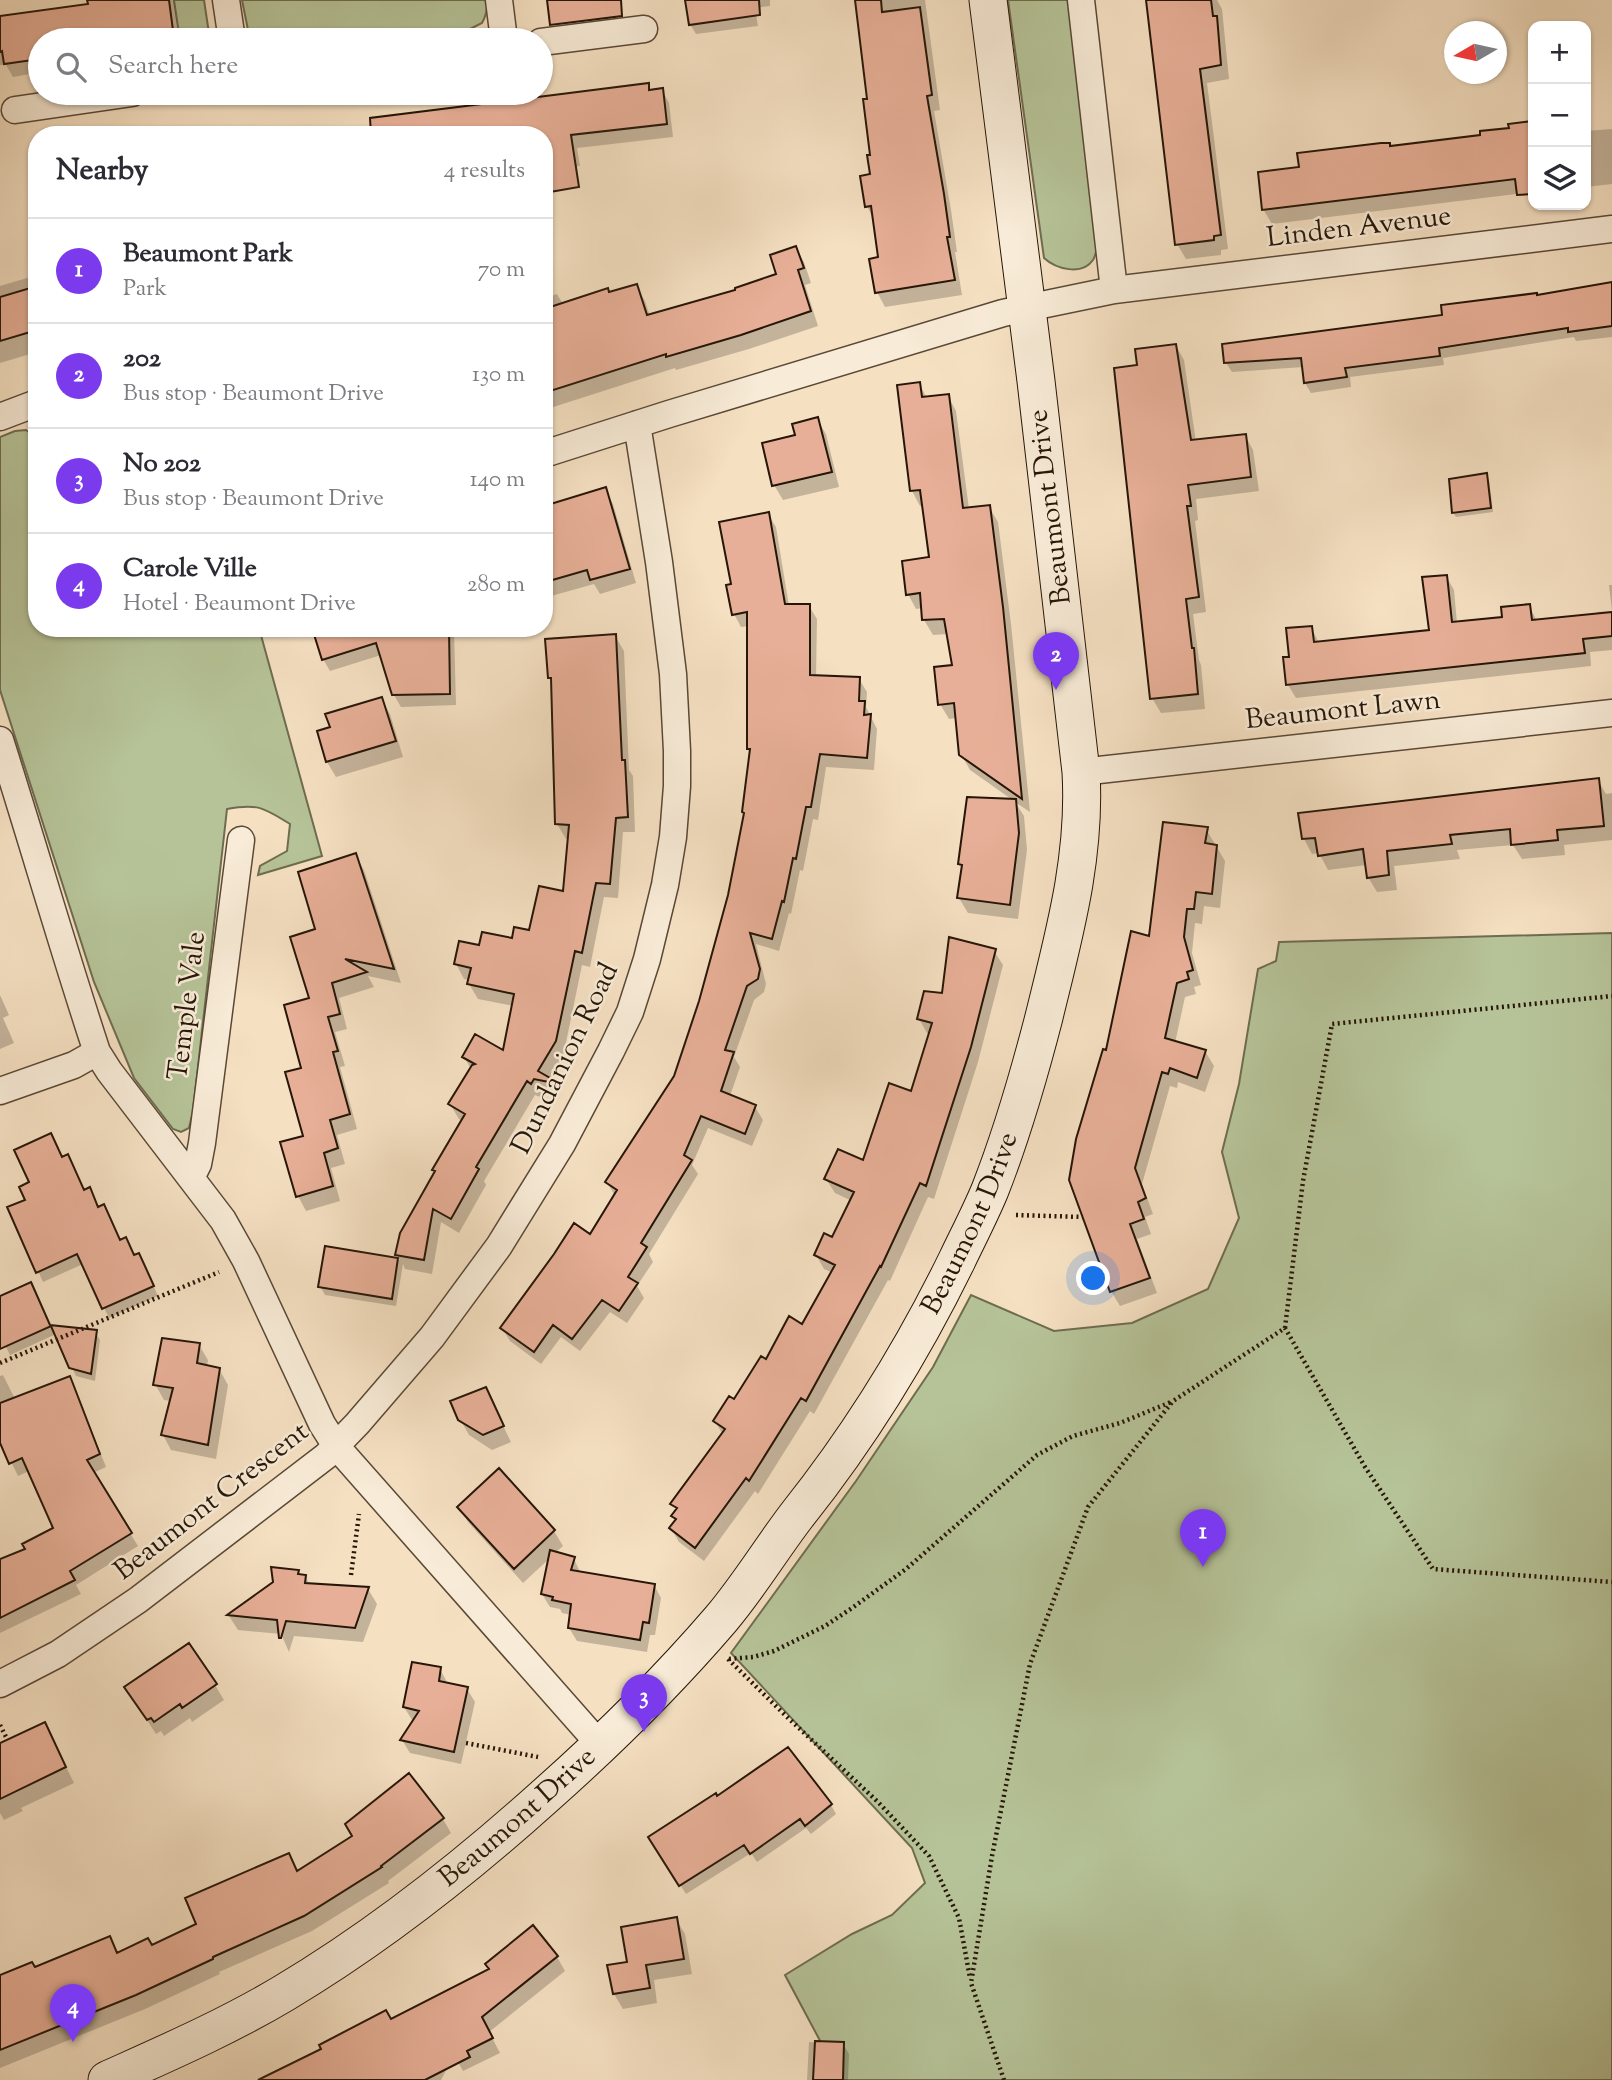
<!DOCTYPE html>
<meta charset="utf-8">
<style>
:root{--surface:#fff;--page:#f2f2f3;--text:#2b2b33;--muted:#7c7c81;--line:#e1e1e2;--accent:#7c3aed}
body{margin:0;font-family:"Sorts Mill Goudy",serif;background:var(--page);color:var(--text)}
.controls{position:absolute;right:21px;top:21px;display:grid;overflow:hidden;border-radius:14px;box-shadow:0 2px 5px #0004}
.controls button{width:63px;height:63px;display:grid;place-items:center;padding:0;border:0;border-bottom:2px solid var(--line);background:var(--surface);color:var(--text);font:35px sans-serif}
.compass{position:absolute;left:1444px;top:21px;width:63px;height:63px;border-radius:50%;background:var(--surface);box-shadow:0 2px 5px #0004;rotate:261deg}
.you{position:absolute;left:1094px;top:1279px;width:24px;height:24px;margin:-18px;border:5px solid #fff;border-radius:50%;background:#1a73e8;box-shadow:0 0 0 10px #1a73e833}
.badge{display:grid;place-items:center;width:46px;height:46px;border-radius:50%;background:var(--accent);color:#fff;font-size:23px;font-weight:700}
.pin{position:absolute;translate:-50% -58px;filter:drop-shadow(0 2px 4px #0008)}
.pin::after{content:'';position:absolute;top:37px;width:24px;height:21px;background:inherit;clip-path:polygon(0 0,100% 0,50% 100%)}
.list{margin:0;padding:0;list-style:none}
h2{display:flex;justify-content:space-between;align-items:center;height:91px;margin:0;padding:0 28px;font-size:30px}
h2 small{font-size:23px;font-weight:400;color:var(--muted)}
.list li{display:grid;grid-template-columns:46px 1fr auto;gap:21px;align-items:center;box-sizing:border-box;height:105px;padding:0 28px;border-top:2px solid var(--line)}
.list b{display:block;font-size:26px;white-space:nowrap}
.list p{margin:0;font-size:23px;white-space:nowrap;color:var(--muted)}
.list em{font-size:23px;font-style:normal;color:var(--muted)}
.icon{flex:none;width:38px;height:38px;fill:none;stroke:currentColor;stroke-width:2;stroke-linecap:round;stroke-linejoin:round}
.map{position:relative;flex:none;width:1612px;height:2080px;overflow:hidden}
.search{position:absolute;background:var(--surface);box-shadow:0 2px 5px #0004;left:28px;top:28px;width:525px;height:77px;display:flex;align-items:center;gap:18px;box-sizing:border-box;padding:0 24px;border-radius:38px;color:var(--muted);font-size:26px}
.panel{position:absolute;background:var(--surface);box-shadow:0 2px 5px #0004;left:28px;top:126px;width:525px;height:511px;border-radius:28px}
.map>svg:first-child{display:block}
.green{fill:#b6c398;stroke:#6e6c50;stroke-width:2}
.shadow{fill:#0003}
.building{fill:#e7af97;stroke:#261608;stroke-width:2}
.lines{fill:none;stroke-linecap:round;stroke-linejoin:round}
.street-casing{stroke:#5a4836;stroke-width:29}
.secondary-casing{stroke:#261608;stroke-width:39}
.path{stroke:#261608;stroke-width:4.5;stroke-dasharray:2 3.5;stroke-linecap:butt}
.street{stroke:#f8ebd7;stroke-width:26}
.secondary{stroke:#f8ebd7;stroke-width:37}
.labels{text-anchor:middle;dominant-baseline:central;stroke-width:5;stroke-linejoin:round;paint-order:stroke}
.street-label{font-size:28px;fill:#261608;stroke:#f8ebd7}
</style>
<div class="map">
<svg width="1612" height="2080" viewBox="0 0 1612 2080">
<rect width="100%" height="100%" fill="#f5e0c2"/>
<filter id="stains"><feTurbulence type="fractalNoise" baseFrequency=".00286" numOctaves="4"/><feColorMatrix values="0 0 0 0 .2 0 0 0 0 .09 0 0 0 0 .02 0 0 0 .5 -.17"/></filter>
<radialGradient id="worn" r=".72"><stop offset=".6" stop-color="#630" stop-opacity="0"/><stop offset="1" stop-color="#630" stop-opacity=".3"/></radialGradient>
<path class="green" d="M174,0h30l6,40h-30z
M242,0h245c1,9 -1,16 -5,23l-12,6 -84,11h-136z
M1008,0h62l28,243c-1,5 -2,12 -5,17 -11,16 -37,9 -49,-2z
M26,430l11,8v190h222l63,228 -64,19 2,-9 27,-15 3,-27c-26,-16 -32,-21 -63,-15l-34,302 -4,17 -8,4 -8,-3 -39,-51 -40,-96 -94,-292v-253l15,-6z
M1612,933v1147h-771l-56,-105 67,-41 40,-19 33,-32 -13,-35 -181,-195 125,-172 77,-114 38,-72 83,36 78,-8 76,-34 31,-71 -17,-66 17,-68 19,-115 18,-8 3,-19z"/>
<path class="shadow" d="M89,0h85l5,40h-139v29h-6l1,4 -22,4 -7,-12h-6v-47l90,-12z
M549,0h60l4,32 -53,7 -8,-15z
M687,0h83v6l-15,2 3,18 -62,8 -6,-10z
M857,0h68l15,110 -6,1 17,99 6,42h-2l7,43 -77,12 -8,-15 3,-33 -6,-39 -7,-14 5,-50 -3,-56z
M1148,0h69l5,9 7,70 -22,4 21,166 -7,1v5l-35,4 -9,-15z
M648,85l3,6 11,-1 7,13 4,34 -96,11 3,18 -36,4v-35h-219l74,-10z
M1612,129v55l-26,3v-56z
M1526,143l7,49 -261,32 -9,-15 38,-41 90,-21z
M795,248l9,14 7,21 -6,2 13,41 -69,23 -73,21 -1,-2 -131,42v-112l13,-4 6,10 73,-18 9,15 5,15 87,-25 42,-16z
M37,275v77l-37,11v-77z
M1612,284v53l-36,4 -2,-4 -131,21 1,7 -94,12 1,10 -40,6 -6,-10 -1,-16 -72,5 -6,-9 311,-66z
M1176,346l8,14 12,82 49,-7 8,15 6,41 -63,8 2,21 -3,1 11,91 -13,2 6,46 2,5 4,44 -44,4 -9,-15 -13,-331z
M919,384l8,14 21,-2 8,15 13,98 20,-2 9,15 13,102 19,188 -15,-10 9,14 3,34 -9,69 -50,-6 -9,-15 4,-29 -3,-5 54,-63 -44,-31 -9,-16 -4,-36 -8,1 -9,-15 14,-37 -6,-33 -15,1 -9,-15 -1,-12 -7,1 -8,-15 23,-35 -7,-54 -4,1 -8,-15z
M817,419l9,15 13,53 -56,13 -9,-15 23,-48z
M1486,475l3,5 4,32 -37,5 -3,-5z
M605,490l8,14 23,79 -36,11 -6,-10 -50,14v-90z
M768,514l8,13 13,79h20l8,13 -1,58 43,2 8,13 -1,15 11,22 -3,41 -48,-3 -8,53 -5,-1 -10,52 -3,-1 -9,44 -2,-1 -10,38 -23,-7 10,40 -2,8 -10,8 -20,57 6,10 -10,29 25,11 8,13 -11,26 -44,-18 -16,37 6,9 -49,80 4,8 -16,24 7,12 -17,25 -17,-11 -30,39 -19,-14 -20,27 -31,-23 -8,-13 88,-91 25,-41 -8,-14 69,-106 25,-74 29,-107 15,-81 6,-60 -3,-5 1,-123 -8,1 -7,-13 -1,-29z
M1446,576l8,14 3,33 46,-5 26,-12 8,15 60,-6v-3l15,-1 -3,-26h3v65l-22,2 1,14 -295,32 -8,-13 -3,-26 6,-1 20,-31 8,16 112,-12z
M313,628h159l-18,4 2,73 -55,2 -7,-12 -13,-40 -51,16 -7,-12z
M615,636l9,15 5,119 4,6 2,56h-12l-5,66 -14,-1 -14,70 -8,-2 -19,92 -13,23 7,16 -15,-3 -2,4 -5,-2 -51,86 2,4 -27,48 -18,-11 -9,52 -27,-5 -2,-5 -7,42 -71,-11 -5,-9 6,-38 74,12 -3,-5 66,-134 -4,-2 -9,-15 21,-35 -7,-12 40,-4 10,-47 -36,-7 -9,-15 1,-4 -6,-1 -8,-15 24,-17 34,-7 17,-8 34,-38 4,-55h-3l-9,-15 -4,-142 -3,-5z
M381,699l9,15 13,43 -67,20 -9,-15 -8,-30 13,-4z
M1598,780l8,14 6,-1v47l-48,5 1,10 -43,4 -9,-14 -56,5 3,9 -66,7 3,24 -20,2 -9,-15 -1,-12 -39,5 -9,-17 -7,1 -8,-15 -4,-24z
M1206,829l19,32 -5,47 -16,-2 -2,18 -7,-1 -3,30 9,32 -7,2 2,7 -11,3 -10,46 30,8 9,15 -9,26 -27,-10 -1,6 -7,-2 -28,98 11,30 -8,3 6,17 -14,5 20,54 -37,13 -9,-15 -4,-239 44,-114z
M355,855l9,15 37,113 -33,-7 6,11 -35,11 8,31 -12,3 10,34 -5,1 17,62 -20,6 8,29 -14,4 9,33 -34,10 -8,-15 7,-59 -2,-68 14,-139z
M994,951l9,14 -25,97 -44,137 -6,-2 -38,84 -2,-1 -74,134 -4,-3 -52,83 -3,-3 -51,70 -25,-19 -8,-14 5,-7 -3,-5 4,-5 -4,-7 50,-69 -8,-14 19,-20 32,-40 37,-35 30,-53 -9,-4 -8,-14 17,-15 19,-39 -17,-8 -9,-14 38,-17 48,-69 18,-59 -3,-1 -8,-14z
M0,995l9,20 -6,3 11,25 -14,6z
M63,1159l57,82 24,24 14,31 -49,22 -26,-54 -40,18 -33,-74 17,-8z
M0,1298l50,28 45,6 5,8 -5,41 -19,-5 -20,-42 -46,21 -10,-20z
M199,1345l9,15 -1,7 12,2 9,16 -12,74 -45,-9 -8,-15 8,-34 -7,-1 -9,-16z
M3,1375l12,24 54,-21 7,13 30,76 -13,6 45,73 -62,39 5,9 -81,39v-72l27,-11 29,-21 -27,-58 -11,5 -18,-37v-63z
M485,1389l26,53 -19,8 -23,-15 -9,-16z
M459,1507l95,24 9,15 -8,7 19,6 7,15 73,11 7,13 -6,37h-5l-3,17 -70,-11 -8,-13 2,-13 -9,-2 -2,-4 -10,-2 -8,-13 8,-36 -27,25 -55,-61z
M298,1572l2,4h5l5,9 58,4 9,15 -14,38 -69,-6 -5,16 -8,-18 -43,-4 -9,-14 46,-34z
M440,1669l8,15 19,5 8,13 -14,62 -51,-11 -8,-13 13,-19 -3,-1 -8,-13z
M215,1685l9,15 -32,22 -2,-4 -26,18 -3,-5 -5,3 -30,-46z
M45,1724l29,59 -53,25 2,3 -19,9 -4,-7v-68z
M717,1798l114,7 5,9 -25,20 -5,-6 -49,34 -6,-9 -65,41 -30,-47z
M443,1819l8,14 -63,48 1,2 -77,48 -93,41 1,2 -75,35 -145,59v-91l34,-8 76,-31 9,16 33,-7 47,-22 89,-70 10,17z
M676,1919l9,15 7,40 -38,6 3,23 -34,6 -9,-15 15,-31z
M557,1957l8,14 -76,61 11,21 -37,18 -9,-16 -13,25h-178l128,-59z
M809,2042l34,2 6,10 -1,26h-41z"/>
<path class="building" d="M87,0h82l5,38 -20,2h-114v19l-36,5 -2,-13 -2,1v-36l88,-12z
M547,0h74l1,16 -72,9z
M685,0h74l1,15 -71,10z
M855,0h26l1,12 38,-5 12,88 -5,1 17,98 6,43h-3l8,43 -80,13 -6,-34 9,-2 -7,-51 -6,1 -5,-31 10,-2 -3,-19h3l-7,-56h4z
M1146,0h65l2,16h4l4,49 -21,4 21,166 -7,1v4l-39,5z
M649,83v7l14,-2 4,36 -96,11 8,52 -35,6v-58h-173l-1,-17z
M1533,121v73l-16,1 -2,-16 -253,31 -4,-38 41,-5 -2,-14 84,-10h9v3l90,-11v-4l29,-3 -1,-4z
M796,246l8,22 -6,2 13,41 -70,24 -75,22v-3l-122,39v-84l64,-21 1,4 28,-8 10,31 88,-25v-2l41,-14 -6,-19z
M1612,282v44l-44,6v-4l-129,20 1,8 -95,12 2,9 -43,6 -3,-25 -77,5 -2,-19 220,-29 -1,-10 96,-12v2z
M37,286v44l-37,11v-44z
M1176,344l15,96 55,-6 5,43 -63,8 3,21h-4l12,91 -13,2 6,49h2l4,46 -48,5 -36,-331 23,-3 -2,-16z
M920,382l2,15 27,-3 14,114 27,-3 13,102 19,192 -63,-44 -5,-52 -16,2 -4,-38 18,-2 -8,-46 -22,1 -2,-27 -14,2 -4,-34 27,-4 -9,-67 -10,1 -13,-106z
M818,417l14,55 -60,14 -10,-43 33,-8 -3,-11z
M1487,473l4,35 -39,5 -3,-34z
M606,487l24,82 -40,11 -3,-10 -38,11 -5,-16v-59z
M769,512l16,92h25v71l50,2 -1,24h6l-1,14 7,-1 -4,44 -47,-4 -9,53h-5l-10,52 -3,-1 -9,44 -2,-1 -10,38 -22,-6 10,36 -2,10 -11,7 -22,64 9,2 -13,39 35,14 -11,29 -44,-18 -17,39 8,5 -51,83 6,4 -19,30 10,6 -19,28 -17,-11 -30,39 -19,-14 -19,27 -34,-24 54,-74 20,-31 16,11 27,-44 -12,-8 69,-106 25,-75 29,-106 16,-82 -2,-1 8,-63h-3v-137l-15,3 -6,-30 5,-1 -12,-62z
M1447,575l5,47 50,-5 -1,-10 29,-3 2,16 80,-8v24l-29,3 2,14 -299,32 -3,-28h6l-3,-29 26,-2 2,16 115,-12 -7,-53z
M312,628h137l1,66 -58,1 -16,-52 -54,17z
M616,634l6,126h3l3,57 -12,1 -6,66 -14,-1 -14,70 -7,-2 -19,90 -18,30 12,7 -1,4 -15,-3 -3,5 -4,-3 -51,86 3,2 -28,50 -18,-10 -9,51 -29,-5 5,-22 35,-62 -3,-1 33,-56 -17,-10 24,-39 3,-1 -13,-7 13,-23 28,16 11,-56 -47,-10 4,-16 -17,-4 5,-23 20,4 3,-13 30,6 2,-11 15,3 10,-44 24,5 6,-66 -14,-1 -4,-146h-3l-3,-39z
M382,697l14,44 -70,21 -9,-31 13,-4 -5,-13z
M1599,778l5,48 -47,4 1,10 -47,5 -1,-16 -60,6 2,9 -65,7 2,24 -22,3 -4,-29 -45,7 -3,-18 -13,1 -4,-26z
M967,797l49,2 3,34 -9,72 -53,-7 5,-33 -4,-1z
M1163,822l45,5 -3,16 12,2 -5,49 -16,-2 -2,17h-7l-3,28 9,33 -6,2 2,7 -12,4 -12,55 41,12 -9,28 -27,-10 -2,6 -6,-2 -27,96 11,30 -8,4 6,17 -14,5 20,54 -40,14 -41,-112 7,-41 27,-90 3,1 25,-119 18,5z
M356,853l38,116 -49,-10 22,13 -35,11 8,31 -12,3 10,34 -5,1 17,62 -20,6 8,28 -14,5 9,33 -37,11 -16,-55 23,-6 -18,-64 16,-4 -17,-63 25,-7 -19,-61 25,-8 -17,-57z
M949,937l47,12 -25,98 -45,139 -6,-3 -39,84 -1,-1 -74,135 -5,-3 -52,83 -3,-3 -51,70 -26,-20 7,-9 -5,-3 6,-8 -7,-4 55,-75 -12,-8 16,-25 5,3 27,-43 5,3 23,-43 13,8 33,-59 -21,-10 10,-22 8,4 22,-45 -30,-13 14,-30 25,11 26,-77 22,8 21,-68 -15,-4 7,-28 18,2z
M51,1133l11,24 6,-3 16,36 6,-3 8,20 6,-3 16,36 6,-3 8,18 5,-2 15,33 -52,23 -25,-55 -41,19 -29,-66 18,-7 -6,-13 10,-5 -15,-32z
M325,1246l73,12 -6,41 -74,-12z
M31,1282l19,43 47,5 -6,44 -22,-6 -18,-42 -51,23v-53z
M162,1338l38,5 -3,20 23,5 -12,77 -47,-10 12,-47 -20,-3z
M70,1376l30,78 -13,6 45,73 -62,38 5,9 -75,38v-59l25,-10 -3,-5 31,-16 -31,-70 -13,6 -9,-21v-40z
M486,1387l18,39 -21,9 -25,-15 -8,-19z
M499,1468l56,62 -41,39 -57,-62z
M550,1550l25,7 -4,13 84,14 -6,39 -6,-1 -3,18 -72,-12 3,-24 -19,-4 1,-3 -12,-3z
M271,1567l28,3 -1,4 8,1 -1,8 64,4 -14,41 -69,-7 -5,17h-2l-2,-18 -50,-5 46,-33z
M189,1643l28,41 -35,24 -2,-4 -26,18 -3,-4 -4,2 -23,-33z
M412,1662l29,5 -2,14 29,6 -14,65 -54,-12 19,-29 -16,-4z
M45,1722l21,45 -66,32v-56z
M788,1747l44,57 -27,22 -5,-7 -50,35 -6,-9 -65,41 -31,-49 68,-44 1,3z
M409,1773l35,45 -63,48 1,1 -78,49 -91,41v2l-77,36 -136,55v-75l32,-13 3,5 75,-31 7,17 31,-15 4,7 44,-21 -11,-26 104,-45 8,18 55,-35 -7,-12z
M677,1917l7,42 -38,6 4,23 -37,6 -6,-29 20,-3 -6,-35z
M533,1925l25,31 -76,61 11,21 -26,13 3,6 -45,23h-167l63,-31 -2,-4 67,-35 5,9 98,-50 -4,-5z
M815,2041l29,1 -1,38h-30z"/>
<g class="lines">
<g class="street-casing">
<path id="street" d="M226,0l6,40
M499,0l5,40
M1081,0l33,290
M541,42l103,-13
M15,110l117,-17
M0,417l37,-14
M544,454l125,-40 334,-101 111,-23 498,-61
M0,740c33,104 63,209 97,312
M1081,772l531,-59
M0,1091l74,-26 23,-13 12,19 114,149 23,41 76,163 14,22 265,300
M191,1178l7,-14 4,-21 39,-303
M0,1684l58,-30 80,-54 188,-144 31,-32 75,-87 67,-91 63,-102 49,-93 19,-39 17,-53 18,-74 8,-48 4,-51v-35l-4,-77 -14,-112 -22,-138"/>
</g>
<g class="secondary-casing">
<g id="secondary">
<path id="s1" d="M107,2080c60,-27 120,-53 177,-87 94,-56 180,-124 261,-197 62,-55 122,-114 176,-177 28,-33 50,-70 76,-104 63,-79 116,-165 160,-255 11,-23 23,-46 33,-70 22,-56 39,-115 54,-173 20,-82 42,-160 37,-245l-45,-391 -48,-381"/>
</g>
</g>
<path class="path" d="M1016,1215l67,2
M1285,1328l18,-147 29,-157 280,-28
M0,1363l219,-91
M351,1575l8,-61
M728,1659l57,56 93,87 51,54 30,62 11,60
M729,1659l24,-2 21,-6 51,-25 27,-18 54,-39 131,-114 36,-19 47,-13 51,-21
M0,1725l6,12
M466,1743l72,14
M1004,2080l-33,-97 21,-127 38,-192 58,-157 85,-106 112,-73 80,139 68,102 179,13"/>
<use href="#street" class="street"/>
<use href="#secondary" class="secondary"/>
</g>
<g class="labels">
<g class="street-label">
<text transform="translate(1359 228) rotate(-7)">Linden Avenue</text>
<text transform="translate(1051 507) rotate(-97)">Beaumont Drive</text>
<text transform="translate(1343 711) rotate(-6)">Beaumont Lawn</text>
<text transform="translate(188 1006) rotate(-83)">Temple Vale</text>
<text transform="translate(566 1059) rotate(-64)">Dundanion Road</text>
<text stroke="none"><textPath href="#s1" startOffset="1244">Beaumont Drive</textPath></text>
<text transform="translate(212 1502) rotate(-38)">Beaumont Crescent</text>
<text stroke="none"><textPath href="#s1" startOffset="490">Beaumont Drive</textPath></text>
</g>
</g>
<rect width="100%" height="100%" filter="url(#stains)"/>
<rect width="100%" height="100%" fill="url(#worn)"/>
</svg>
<div class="controls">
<button>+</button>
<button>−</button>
<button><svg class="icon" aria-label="layers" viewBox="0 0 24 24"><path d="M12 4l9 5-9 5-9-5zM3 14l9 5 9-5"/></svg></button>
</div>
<svg class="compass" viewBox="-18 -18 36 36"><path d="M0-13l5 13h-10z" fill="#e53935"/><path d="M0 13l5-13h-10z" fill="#7c7c81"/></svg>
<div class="you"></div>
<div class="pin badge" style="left:1203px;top:1567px">1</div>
<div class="pin badge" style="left:1056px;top:690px">2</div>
<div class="pin badge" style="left:644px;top:1732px">3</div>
<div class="pin badge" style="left:73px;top:2042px">4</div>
<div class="search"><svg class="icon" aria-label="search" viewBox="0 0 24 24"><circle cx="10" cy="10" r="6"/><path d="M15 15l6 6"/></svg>Search here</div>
<section class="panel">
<h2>Nearby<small>4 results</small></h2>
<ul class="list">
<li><span class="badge">1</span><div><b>Beaumont Park</b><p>Park</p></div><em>70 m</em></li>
<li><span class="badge">2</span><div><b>202</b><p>Bus stop · Beaumont Drive</p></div><em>130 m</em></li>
<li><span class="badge">3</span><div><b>No 202</b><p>Bus stop · Beaumont Drive</p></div><em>140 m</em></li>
<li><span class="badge">4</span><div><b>Carole Ville</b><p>Hotel · Beaumont Drive</p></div><em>280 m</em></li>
</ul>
</section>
</div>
